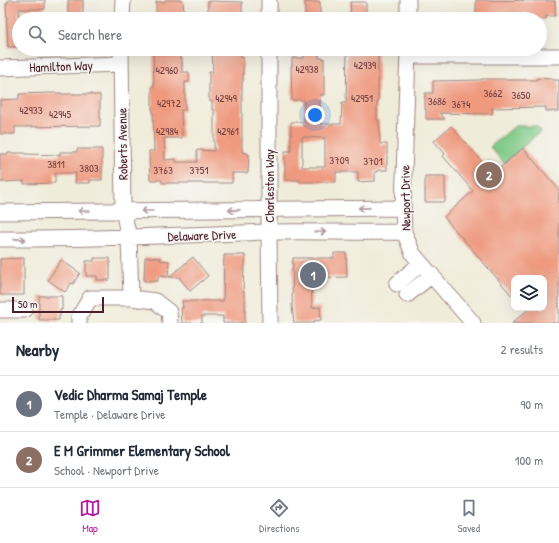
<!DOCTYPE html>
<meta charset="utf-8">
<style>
:root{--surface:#fff;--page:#f2f2f3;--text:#1f2937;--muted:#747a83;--line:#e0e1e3;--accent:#b5179e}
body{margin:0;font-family:"Patrick Hand",sans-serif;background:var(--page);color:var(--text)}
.controls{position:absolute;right:12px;bottom:12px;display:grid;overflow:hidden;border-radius:8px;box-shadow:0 4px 16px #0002}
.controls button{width:36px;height:36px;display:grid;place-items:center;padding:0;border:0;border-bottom:1px solid var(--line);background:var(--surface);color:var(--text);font:20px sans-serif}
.scale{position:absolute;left:12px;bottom:10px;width:92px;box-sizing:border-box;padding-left:4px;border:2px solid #4a1f2b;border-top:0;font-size:11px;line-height:14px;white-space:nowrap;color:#4a1f2b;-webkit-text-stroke:3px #f6f6f2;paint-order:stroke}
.you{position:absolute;left:315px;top:115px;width:14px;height:14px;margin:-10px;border:3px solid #fff;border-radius:50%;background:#1a73e8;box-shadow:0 0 0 6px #1a73e833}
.badge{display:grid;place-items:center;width:26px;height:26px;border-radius:50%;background:var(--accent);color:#fff;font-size:13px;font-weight:700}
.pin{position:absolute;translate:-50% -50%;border:2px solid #fff;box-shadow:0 1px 4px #0006}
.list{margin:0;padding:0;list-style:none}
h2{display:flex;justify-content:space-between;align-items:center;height:52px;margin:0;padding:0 16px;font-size:17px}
h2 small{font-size:13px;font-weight:400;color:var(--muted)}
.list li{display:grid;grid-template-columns:26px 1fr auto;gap:12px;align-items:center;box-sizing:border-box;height:56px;padding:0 16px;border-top:1px solid var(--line)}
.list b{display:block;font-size:15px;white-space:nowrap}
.list p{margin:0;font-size:13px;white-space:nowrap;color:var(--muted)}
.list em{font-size:13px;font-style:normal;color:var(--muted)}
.icon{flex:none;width:22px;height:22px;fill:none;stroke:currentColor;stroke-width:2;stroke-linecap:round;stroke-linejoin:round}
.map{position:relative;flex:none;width:559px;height:323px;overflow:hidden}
.search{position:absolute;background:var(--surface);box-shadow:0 4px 16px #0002;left:12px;right:12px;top:12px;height:44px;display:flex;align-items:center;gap:10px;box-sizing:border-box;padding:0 14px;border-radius:22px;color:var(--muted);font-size:15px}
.sheet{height:164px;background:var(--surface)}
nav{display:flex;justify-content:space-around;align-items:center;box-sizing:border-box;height:56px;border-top:1px solid var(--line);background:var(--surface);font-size:11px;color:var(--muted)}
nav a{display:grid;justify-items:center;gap:2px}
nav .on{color:var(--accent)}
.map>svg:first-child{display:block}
.green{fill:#80ca87;stroke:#657459}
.building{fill:#ef9a7f;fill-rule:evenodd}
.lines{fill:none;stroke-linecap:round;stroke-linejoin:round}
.minor-casing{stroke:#9d8682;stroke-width:17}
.minor{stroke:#fff;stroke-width:15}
.oneway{stroke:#ae9aa0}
.labels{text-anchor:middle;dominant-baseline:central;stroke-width:3;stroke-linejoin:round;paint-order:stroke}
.number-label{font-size:11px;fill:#733e40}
.street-label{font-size:13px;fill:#4a1f2b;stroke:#f6f6f2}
</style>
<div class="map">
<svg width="559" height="323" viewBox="0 0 559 323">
<rect width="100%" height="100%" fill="#f6f6f2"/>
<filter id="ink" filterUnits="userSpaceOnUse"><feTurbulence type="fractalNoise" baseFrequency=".025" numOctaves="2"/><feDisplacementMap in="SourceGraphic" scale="8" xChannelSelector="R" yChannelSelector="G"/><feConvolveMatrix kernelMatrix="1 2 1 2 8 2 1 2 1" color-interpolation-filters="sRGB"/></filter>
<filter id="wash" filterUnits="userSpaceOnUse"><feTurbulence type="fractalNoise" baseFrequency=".012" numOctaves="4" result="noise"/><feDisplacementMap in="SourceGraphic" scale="16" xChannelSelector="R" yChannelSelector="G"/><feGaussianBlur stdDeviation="0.9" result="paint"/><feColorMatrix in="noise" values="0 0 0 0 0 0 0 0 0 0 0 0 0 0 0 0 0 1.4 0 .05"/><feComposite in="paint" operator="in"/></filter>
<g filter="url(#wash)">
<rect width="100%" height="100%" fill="#f0ecda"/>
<path class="green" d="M515,126h21l5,5 -37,32 -14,-16z"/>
<g id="blocks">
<path class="building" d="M8,0h37v9h-26v38h-11l-2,-44h2z
M68,0h15v18h-15z
M165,0h18l1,18h-2v1h-26v-17h9z
M476,0l79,1v15h-9v3h-70z
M208,1l34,1v17h-34z
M305,2h15v17h-15z
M350,2h16v17h-15z
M153,49h27v9h2v14h7v10h-4v28h-4l1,28h-18l1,22 11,-1v3h21v-12l17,1v-41h-2v-9h-3v-29h4l-1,-23h28l1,9 2,-1v25h-1v70l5,1v1h2l-1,19h-16v10h-70v-3h-12l-1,-29h5l-1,-41h-1v-24h2z
M304,49h15v9h5v37h-4v29h21l1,-21h4l1,-54h31v53h-1v18h2l1,24h7v26h-9v1l-3,1v9l-17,1v-10h-22v10h-36v-2h-15v-29h6v-29h13v-22h-12l-1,-34h1v-8h12zM302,137l23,1v29h-23z
M537,78l15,1v1h7v31h-13v-4l-54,1v6l-53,-1 6,6h-19v-10l-1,1v-17h8v-12l48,-1v-1h24v1h32z
M48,93h13v1h31v1h8v31l-85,1v7h-15v-34l19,-1v-5z
M451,126l42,48 30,-26 36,42v133h-47l18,-15h14v-30h-30v20l-70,-81 29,-26 -30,-35 2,-2 -11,-13z
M77,149h25v31h-12v3h-15l1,-10h-21v10l-31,1v-3l-24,1v-28h8v-1h17v1l35,1v-3h17z
M425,176h20v26h-20z
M334,253h12l1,24 -36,1 1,30 8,-1 1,13 -7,1v2h-20l-2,-17 1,-48h41z
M224,255h21v13h-1l-1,23h1v7h1v25h-22v-7h-21v7h-20l-1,-15h2l-1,-7h41z
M145,257l16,1 -1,2 9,1 -1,16 -10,-1v5h-14z
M193,257l15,19 -18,15 -11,-14h-10z
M24,258v37h-24v-36z
M94,258h16v22h-13v-4h-11v-15h8z
M61,260l19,13 -7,11 -2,-1 -6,9 -17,-12z
M39,296h23v14h-2v6h-1v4h-20z"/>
</g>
</g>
<g filter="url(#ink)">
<use href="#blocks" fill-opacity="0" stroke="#9d8682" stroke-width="1"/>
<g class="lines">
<g class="minor-casing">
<path id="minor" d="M269,0v19
M408,0v19
M122,19l1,-19
M121,49l2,162 6,26 2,61
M269,49v183l1,91
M408,49l-5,159 1,24 9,22 60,69
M408,56h151
M0,68l121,-4
M0,212l403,-4
M0,239c89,1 178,-4 267,-7 46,-1 91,1 137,0
M397,284l24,-21
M407,295l25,-20
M0,310h25
M79,323v-6l11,-19h41l24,3 14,11 1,11"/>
</g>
<use href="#minor" class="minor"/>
</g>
<defs><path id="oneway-shaft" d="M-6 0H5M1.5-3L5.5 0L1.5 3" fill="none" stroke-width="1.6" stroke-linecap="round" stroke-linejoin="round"/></defs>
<g class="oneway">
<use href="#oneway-shaft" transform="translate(364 208) rotate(179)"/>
<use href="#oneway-shaft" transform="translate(234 210) rotate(179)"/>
<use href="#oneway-shaft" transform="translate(84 211) rotate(180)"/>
<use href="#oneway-shaft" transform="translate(147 211) rotate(180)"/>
<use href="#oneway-shaft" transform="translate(320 232)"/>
<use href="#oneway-shaft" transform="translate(20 239) rotate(1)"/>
</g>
</g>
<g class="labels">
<g class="number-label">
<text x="365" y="65">42939</text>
<text x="307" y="69">42938</text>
<text x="167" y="70">42960</text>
<text x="493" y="93">3662</text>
<text x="521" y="95">3650</text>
<text x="226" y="98">42949</text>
<text x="362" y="98">42951</text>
<text x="437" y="101">3686</text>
<text x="169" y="103">42972</text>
<text x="461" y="104">3674</text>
<text x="31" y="110">42933</text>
<text x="60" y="114">42945</text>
<text x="167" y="131">42984</text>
<text x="228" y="131">42961</text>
<text x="339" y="160">3709</text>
<text x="373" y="161">3701</text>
<text x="56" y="164">3811</text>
<text x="89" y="168">3803</text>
<text x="163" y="170">3763</text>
<text x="199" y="170">3751</text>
</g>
<g class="street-label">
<text transform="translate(61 66) rotate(-2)">Hamilton Way</text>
<text transform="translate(122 144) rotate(-91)">Roberts Avenue</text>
<text transform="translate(269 186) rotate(-90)">Charleston Way</text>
<text transform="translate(405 198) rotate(-91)">Newport Drive</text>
<text transform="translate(202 235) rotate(-2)">Delaware Drive</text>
</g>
</g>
</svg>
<div class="controls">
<button><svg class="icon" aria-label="layers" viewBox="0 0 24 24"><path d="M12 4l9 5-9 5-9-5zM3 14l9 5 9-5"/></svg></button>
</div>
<div class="scale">50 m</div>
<div class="you"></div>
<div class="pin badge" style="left:313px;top:275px;background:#6b7280">1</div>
<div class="pin badge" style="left:489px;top:175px;background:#8d6e63">2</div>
<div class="search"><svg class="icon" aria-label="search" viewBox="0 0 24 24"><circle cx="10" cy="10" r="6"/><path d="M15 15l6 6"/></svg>Search here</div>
</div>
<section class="sheet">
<h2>Nearby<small>2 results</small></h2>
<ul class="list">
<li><span class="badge" style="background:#6b7280">1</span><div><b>Vedic Dharma Samaj Temple</b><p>Temple · Delaware Drive</p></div><em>90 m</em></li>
<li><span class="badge" style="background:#8d6e63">2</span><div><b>E M Grimmer Elementary School</b><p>School · Newport Drive</p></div><em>100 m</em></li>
</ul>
</section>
<nav>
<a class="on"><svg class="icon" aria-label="map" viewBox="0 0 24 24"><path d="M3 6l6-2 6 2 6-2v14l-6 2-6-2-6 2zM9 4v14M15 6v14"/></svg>Map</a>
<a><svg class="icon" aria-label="directions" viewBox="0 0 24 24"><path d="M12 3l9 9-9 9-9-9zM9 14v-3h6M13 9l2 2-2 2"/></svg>Directions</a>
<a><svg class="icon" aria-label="saved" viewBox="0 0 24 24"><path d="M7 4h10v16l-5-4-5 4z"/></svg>Saved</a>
</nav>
